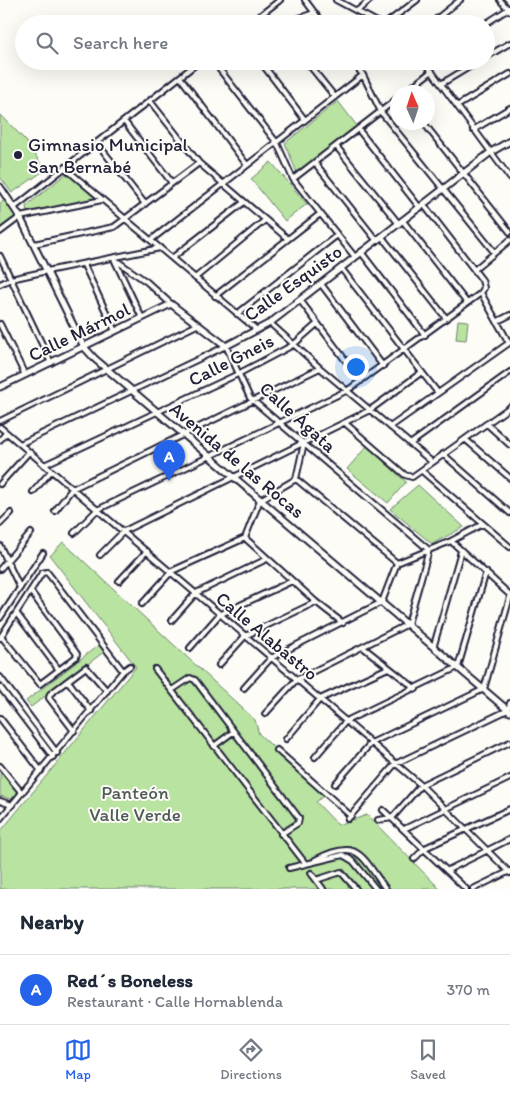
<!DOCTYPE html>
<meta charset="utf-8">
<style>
:root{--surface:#fff;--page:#f6f6f7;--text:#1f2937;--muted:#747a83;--line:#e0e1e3;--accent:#2563eb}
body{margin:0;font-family:Itim,sans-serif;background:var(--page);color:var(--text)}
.compass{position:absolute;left:390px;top:85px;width:45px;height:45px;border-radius:50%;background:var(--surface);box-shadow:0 5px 20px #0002;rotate:357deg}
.you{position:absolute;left:355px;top:366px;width:18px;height:18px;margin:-12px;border:4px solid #fff;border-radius:50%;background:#1a73e8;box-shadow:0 0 0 8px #1a73e833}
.badge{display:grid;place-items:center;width:32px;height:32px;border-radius:50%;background:var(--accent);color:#fff;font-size:16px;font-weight:700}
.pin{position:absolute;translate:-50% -41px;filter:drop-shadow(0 1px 2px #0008)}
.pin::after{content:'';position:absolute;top:26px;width:18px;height:15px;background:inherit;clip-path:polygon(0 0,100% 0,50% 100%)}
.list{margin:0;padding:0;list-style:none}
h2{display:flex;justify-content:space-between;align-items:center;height:65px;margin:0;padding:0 20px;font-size:21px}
h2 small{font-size:16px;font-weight:400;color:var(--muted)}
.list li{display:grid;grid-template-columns:32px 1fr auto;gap:15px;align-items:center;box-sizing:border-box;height:70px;padding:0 20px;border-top:1px solid var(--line)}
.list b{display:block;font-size:19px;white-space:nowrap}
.list p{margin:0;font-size:16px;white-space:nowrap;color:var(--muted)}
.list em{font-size:16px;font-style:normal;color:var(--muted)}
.icon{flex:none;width:28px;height:28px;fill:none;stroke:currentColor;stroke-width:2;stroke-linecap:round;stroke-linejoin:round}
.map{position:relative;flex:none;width:510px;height:889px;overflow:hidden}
.search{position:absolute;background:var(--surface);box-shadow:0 5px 20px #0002;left:15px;right:15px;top:15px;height:55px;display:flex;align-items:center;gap:12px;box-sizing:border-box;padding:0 18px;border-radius:28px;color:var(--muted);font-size:19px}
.sheet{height:135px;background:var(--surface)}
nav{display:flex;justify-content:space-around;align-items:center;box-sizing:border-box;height:70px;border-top:1px solid var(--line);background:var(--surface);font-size:14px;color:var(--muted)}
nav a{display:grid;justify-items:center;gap:2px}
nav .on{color:var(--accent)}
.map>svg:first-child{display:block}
.green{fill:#b8e3a0;stroke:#6d826e}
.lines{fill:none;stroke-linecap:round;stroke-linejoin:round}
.minor-casing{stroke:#22223b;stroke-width:8}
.tertiary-casing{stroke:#22223b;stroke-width:9}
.minor{stroke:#fdfcf7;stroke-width:4}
.tertiary{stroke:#fdfcf7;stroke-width:5}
.poi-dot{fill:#22223b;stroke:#fdfcf7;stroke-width:2}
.labels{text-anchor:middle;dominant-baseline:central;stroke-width:4;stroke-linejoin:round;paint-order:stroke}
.poi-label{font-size:19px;fill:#22223b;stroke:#fdfcf7;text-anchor:start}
.street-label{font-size:19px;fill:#22223b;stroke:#fdfcf7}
.park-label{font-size:19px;fill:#4f5c59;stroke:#fdfcf7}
</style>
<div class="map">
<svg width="510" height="889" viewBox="0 0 510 889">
<rect width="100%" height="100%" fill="#fdfcf7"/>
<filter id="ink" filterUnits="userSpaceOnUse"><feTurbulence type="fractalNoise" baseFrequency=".02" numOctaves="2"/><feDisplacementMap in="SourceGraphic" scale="10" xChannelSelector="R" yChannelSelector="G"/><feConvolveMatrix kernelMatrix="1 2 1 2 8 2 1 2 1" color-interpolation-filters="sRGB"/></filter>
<g filter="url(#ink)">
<path class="green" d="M338,101l19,25 -60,47 -12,-30z
M0,114l26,27 19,29 -33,23 -12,-16z
M271,162l36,42 -22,17 -34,-42z
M67,173l29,26 -69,13 -1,-6z
M5,200l12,17 -17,12v-26z
M458,320l10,1 -2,19 -10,-1z
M367,446l39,36 -18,21 -41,-34z
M418,485l46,42 -32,17 -42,-35z
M63,542l192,178 4,14 66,61 -9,7 22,23 29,-10 73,74h-440v-57l136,-165 -86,-111z
M100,644l5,7 -74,56 -5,-6z
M0,768l20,25 -6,7 -14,-4z"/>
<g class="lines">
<g class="minor-casing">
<path id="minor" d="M305,0l18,24
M336,0l45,24
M500,0l10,11
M357,11l13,-11
M249,24l31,-24
M282,24l32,-11
M385,24l32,-24
M430,24l30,-24
M485,24l25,-16
M486,57l24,-14
M213,61l64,82 16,36 62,78
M260,61l45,59
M306,61l29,36
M352,61l11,14 18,37 113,140
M424,61l86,117
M180,77l67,88
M441,84l38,-23
M405,92l27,-21
M150,101l49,62 89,76
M457,106l53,-32
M124,121l48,62
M423,122l87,110
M358,129l62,79
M473,130l37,-22
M97,143l48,61
M336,146l63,78
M315,163l62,78
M65,168l192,162
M293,179l105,-81
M15,207l185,-146
M403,221l64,82
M0,232l20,-15 82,-17
M382,237l64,81
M151,240l212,-165
M34,244l80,-17 85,-64
M361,252l64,83
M0,256l51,107
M172,258l71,-55
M114,259l33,23 24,22
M114,259l28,59
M84,265l31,66
M341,268l97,125
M474,270l36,-30
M195,278l69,-57
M0,284l11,-5 36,-8 113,-23
M321,284l62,82
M481,293l28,50
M215,296l105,-82
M300,300l61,81
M237,314l99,-78
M498,321l12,-6
M270,323l50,45 112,94
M0,324l25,51
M0,421l197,-96
M345,423l60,52 7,2 98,-70
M487,424l23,21
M0,427l421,358 89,88
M390,427l119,-84
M465,439l45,39
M0,440l6,-7
M20,444l206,-98 24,52 179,152 -21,74 -112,56 -31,34
M410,444l100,-72
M443,454l67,59
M44,465l194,-91 55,-29 24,-21
M422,471l88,76
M296,479l101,84
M296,479l8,-36
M0,484l29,-32
M33,492l18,-21
M55,511l17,-22 248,-121
M0,524l11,-11
M74,533l23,-23 251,-120 133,-97 3,-5 -2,-8 -58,-75
M245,538l71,64 27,21
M451,541l59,54
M0,546l20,42
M100,555l24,-24 246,-121 52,-38
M0,569l31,-36
M119,581l28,-30
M142,604l30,-33 73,-33 15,-38 36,-21
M17,614l42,56
M0,618l43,-65
M172,620l24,-27 71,-34
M1,636l39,48 36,-27 1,-3 -46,-62
M0,638l42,-65 5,-1 76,99
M434,645l27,-94
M190,648l29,-33 73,-34
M364,648l52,41
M219,665l26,-29 71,-34
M155,669l150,194
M0,677l57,76
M68,681l23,30
M0,687l53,70
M244,688l27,-30 111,-56 15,-39 54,-22 32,-17
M172,690l18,-12 5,2 104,138 -1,5 -17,11
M0,718l41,53
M74,731l-25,-33 1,-4 36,-27 21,24
M286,739l34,-40 68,-31
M214,746l19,-14
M277,750l74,66
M315,757l31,-36 112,-54 28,-95
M0,766l22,27
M335,784l36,-41 113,-54 26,-92
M0,801l12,4
M383,810l83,79
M392,818l29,-33 89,-43
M0,819l123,-148 7,-5
M348,819l47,-55 113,-54 2,-7
M378,820l14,-2
M404,829l106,-51
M414,859l11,-11 85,-39
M315,860c44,-23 46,-4 71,29
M289,868l54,-13 10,6 23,28
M448,870l62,-31
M311,873l12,16
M316,880l25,-8 15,17
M473,889l37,-18"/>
</g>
<g class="tertiary-casing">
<path id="tertiary" d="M0,187l20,30 64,130 11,12 415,353
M0,387l171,-83 55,42 44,-23 221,-171 19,-11"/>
</g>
<use href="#minor" class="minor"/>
<use href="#tertiary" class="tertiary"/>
</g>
</g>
<circle class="poi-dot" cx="18" cy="155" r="5"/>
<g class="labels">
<g class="poi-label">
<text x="28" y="144">Gimnasio Municipal<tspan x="28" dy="22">San Bernabé</tspan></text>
</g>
<g class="street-label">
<text transform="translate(293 283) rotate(-36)">Calle Esquisto</text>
<text transform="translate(79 332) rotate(-26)">Calle Mármol</text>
<text transform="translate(231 360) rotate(-27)">Calle Gneis</text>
<text transform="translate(298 417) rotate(42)">Calle Ágata</text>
<text transform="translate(237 460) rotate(40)">Avenida de las Rocas</text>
<text transform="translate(267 636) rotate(40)">Calle Alabastro</text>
</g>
<g class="park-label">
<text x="135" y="792">Panteón<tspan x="135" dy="22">Valle Verde</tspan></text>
</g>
</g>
</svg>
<svg class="compass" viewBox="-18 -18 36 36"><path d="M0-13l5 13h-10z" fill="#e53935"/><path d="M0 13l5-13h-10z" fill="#747a83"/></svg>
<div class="you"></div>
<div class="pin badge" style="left:169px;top:481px">A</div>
<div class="search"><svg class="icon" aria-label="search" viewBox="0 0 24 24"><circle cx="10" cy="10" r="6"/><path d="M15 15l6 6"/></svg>Search here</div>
</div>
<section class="sheet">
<h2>Nearby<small></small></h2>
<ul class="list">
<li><span class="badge">A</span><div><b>Red´s Boneless</b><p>Restaurant · Calle Hornablenda</p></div><em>370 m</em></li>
</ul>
</section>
<nav>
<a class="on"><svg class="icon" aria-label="map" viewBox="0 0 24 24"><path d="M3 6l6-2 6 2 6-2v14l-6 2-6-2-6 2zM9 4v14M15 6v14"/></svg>Map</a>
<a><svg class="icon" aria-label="directions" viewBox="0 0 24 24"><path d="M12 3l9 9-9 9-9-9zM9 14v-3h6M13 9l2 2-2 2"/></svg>Directions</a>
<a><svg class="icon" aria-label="saved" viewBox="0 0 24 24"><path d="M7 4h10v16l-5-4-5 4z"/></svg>Saved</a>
</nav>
